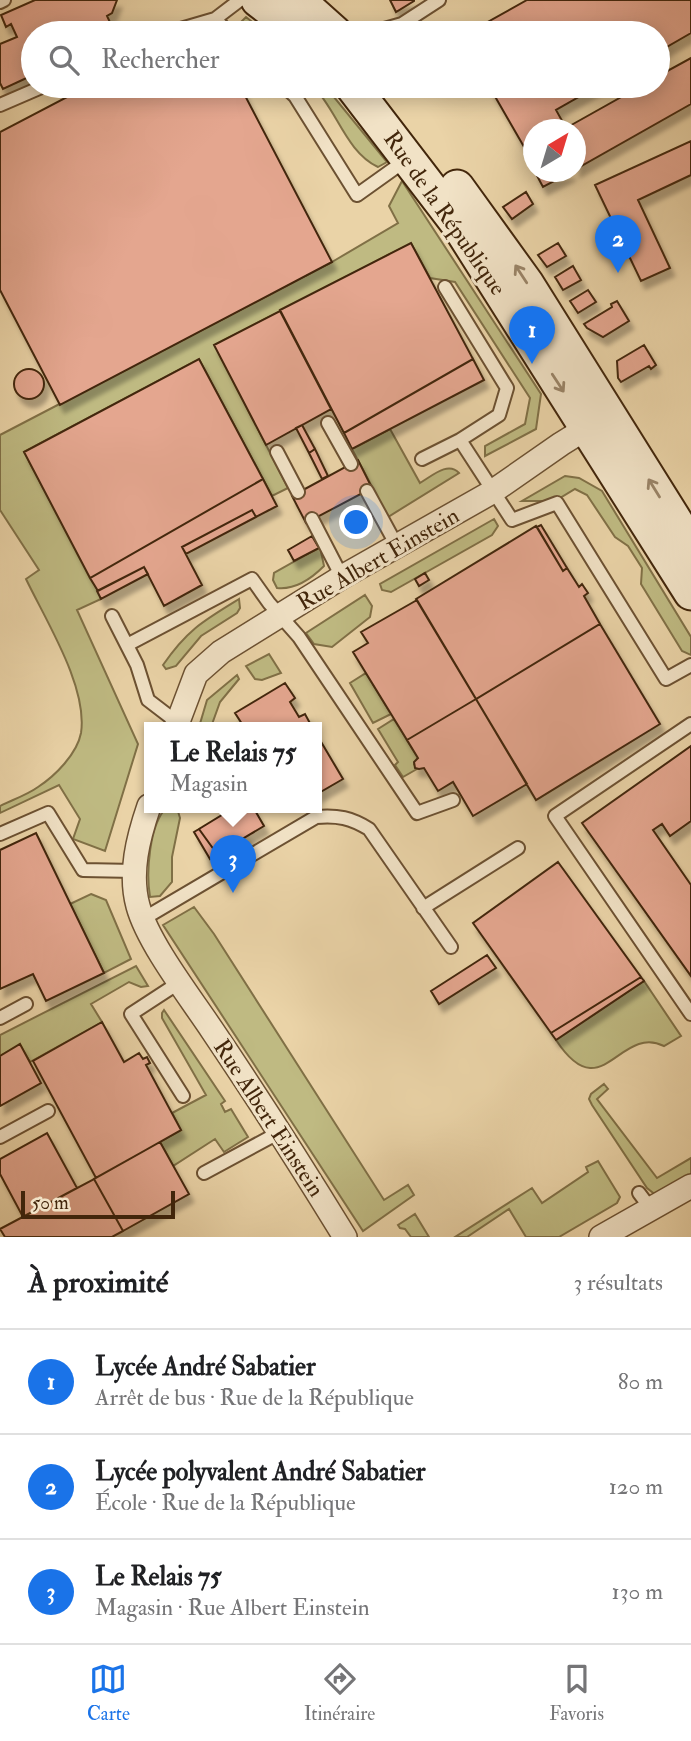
<!DOCTYPE html>
<html lang="fr">
<meta charset="utf-8">
<style>
:root{--surface:#fff;--page:#f2f2f2;--text:#202124;--muted:#757577;--line:#e0e0e0;--accent:#1a73e8}
body{margin:0;font-family:"IM FELL Double Pica",serif;background:var(--page);color:var(--text)}
.compass{position:absolute;left:523px;top:119px;width:63px;height:63px;border-radius:50%;background:var(--surface);box-shadow:0 4px 18px #0003;rotate:38deg}
.scale{position:absolute;left:21px;bottom:18px;width:154px;box-sizing:border-box;padding-left:7px;border:4px solid #42260b;border-top:0;font-size:19px;line-height:24px;white-space:nowrap;color:#42260b;-webkit-text-stroke:5px #f1e2c6;paint-order:stroke}
.you{position:absolute;left:357px;top:523px;width:24px;height:24px;margin:-18px;border:5px solid #fff;border-radius:50%;background:#1a73e8;box-shadow:0 0 0 10px #1a73e833}
.badge{display:grid;place-items:center;width:46px;height:46px;border-radius:50%;background:var(--accent);color:#fff;font-size:23px;font-weight:700}
.pin{position:absolute;translate:-50% -58px;filter:drop-shadow(0 2px 4px #0008)}
.pin::after{content:'';position:absolute;top:37px;width:24px;height:21px;background:inherit;clip-path:polygon(0 0,100% 0,50% 100%)}
.popup{position:absolute;left:144px;top:722px;width:178px;height:91px;box-sizing:border-box;display:grid;place-content:center;border-radius:0px;background:var(--surface);filter:drop-shadow(0 2px 5px #0005);font-size:23px;white-space:nowrap;color:var(--muted)}
.popup b{font-size:26px;color:var(--text)}
.popup::after{content:'';position:absolute;left:50%;top:100%;margin-left:-14px;border:14px solid transparent;border-top-color:var(--surface)}
.list{margin:0;padding:0;list-style:none}
h2{display:flex;justify-content:space-between;align-items:center;height:91px;margin:0;padding:0 28px;font-size:30px}
h2 small{font-size:23px;font-weight:400;color:var(--muted)}
.list li{display:grid;grid-template-columns:46px 1fr auto;gap:21px;align-items:center;box-sizing:border-box;height:105px;padding:0 28px;border-top:2px solid var(--line)}
.list b{display:block;font-size:26px;white-space:nowrap}
.list p{margin:0;font-size:23px;white-space:nowrap;color:var(--muted)}
.list em{font-size:23px;font-style:normal;color:var(--muted)}
.icon{flex:none;width:38px;height:38px;fill:none;stroke:currentColor;stroke-width:2;stroke-linecap:round;stroke-linejoin:round}
.map{position:relative;flex:none;width:691px;height:1237px;overflow:hidden}
.search{position:absolute;background:var(--surface);box-shadow:0 4px 18px #0003;left:21px;right:21px;top:21px;height:77px;display:flex;align-items:center;gap:18px;box-sizing:border-box;padding:0 24px;border-radius:38px;color:var(--muted);font-size:26px}
.sheet{height:406px;background:var(--surface)}
nav{display:flex;justify-content:space-around;align-items:center;box-sizing:border-box;height:98px;border-top:2px solid var(--line);background:var(--surface);font-size:19px;color:var(--muted)}
nav a{display:grid;justify-items:center;gap:4px}
nav .on{color:var(--accent)}
.map>svg:first-child{display:block}
.green{fill:#bfba82;stroke:#807046;stroke-width:2}
.building{fill:#e4a68f;stroke:#42260b;stroke-width:2;filter:url(#shadow)}
.lines{fill:none;stroke-linecap:round;stroke-linejoin:round}
.lane-casing{stroke:#6c5132;stroke-width:16}
.street-casing{stroke:#6c5132;stroke-width:26}
.secondary-casing{stroke:#42260b;stroke-width:37}
.lane{stroke:#f1e2c6;stroke-width:12}
.street{stroke:#f1e2c6;stroke-width:23}
.secondary{stroke:#f1e2c6;stroke-width:33}
.oneway{stroke:#9a8468}
.labels{text-anchor:middle;dominant-baseline:central;stroke-width:6;stroke-linejoin:round;paint-order:stroke}
.street-label{font-size:23px;fill:#42260b;stroke:#f1e2c6}
</style>
<div class="map">
<svg width="691" height="1237" viewBox="0 0 691 1237">
<defs>
<filter id="shadow"><feDropShadow dx="4.5" dy="8" stdDeviation="2" flood-color="#0004"/></filter>
</defs>
<rect width="100%" height="100%" fill="#ead3a7"/>
<filter id="stains"><feTurbulence type="fractalNoise" baseFrequency=".00286" numOctaves="4"/><feColorMatrix values="0 0 0 0 .2 0 0 0 0 .09 0 0 0 0 .02 0 0 0 .5 -.17"/></filter>
<radialGradient id="worn" r=".72"><stop offset=".6" stop-color="#630" stop-opacity="0"/><stop offset="1" stop-color="#630" stop-opacity=".3"/></radialGradient>
<path class="green" d="M246,17l20,16 -22,-2 -3,-9z
M313,86h12l62,76 -9,5c-32,-15 -41,-57 -65,-81z
M402,181l139,213 -5,35 -51,27v-10l40,-22 5,-26 -75,-116 -25,-4 -19,-35 -196,102 73,143 -16,8 -73,-137 -175,93 74,139 3,8 -24,11 61,134 -33,107 -32,-12 7,-20 -21,-34 -59,28v-7c12,-6 27,-11 38,-19 17,-11 39,-33 43,-54 7,-46 -35,-112 -55,-154l13,-9 -39,-60v-75l332,-173 66,-39 -9,-17z
M390,429l30,54c12,-7 28,-22 39,-10l-71,44 -36,-68z
M565,476l14,2 23,13 89,146v18l-9,-4 -41,-67 1,-16 -14,-22 -13,-9 -28,-42 -12,-6 -20,12h-33z
M494,519l4,7 -6,9 -101,57 -9,-2 -2,-6z
M320,547l4,19c-13,13 -29,24 -47,22l-4,-8 1,-7z
M365,595l7,11 -2,11 -38,30 -18,-3 -8,-11z
M239,599l1,9 -3,5 -36,23 -25,30 -10,3 -3,-4c24,-35 40,-44 76,-66z
M269,654l12,19 -19,7 -7,-1 -9,-13z
M366,673l25,41 -18,9 -23,-40z
M237,675l2,4 -19,23 -9,25h-12l8,-27z
M394,719l24,39 -4,6 3,5 -14,8 -8,-12 3,-3 -20,-33z
M167,807l10,1 3,10 -8,39v25l-12,14 -10,1c-4,-24 -1,-73 17,-90z
M91,894l15,6 25,59 -27,14 -34,-69z
M194,907l20,27 170,266 24,-15 6,10 -51,36 -200,-306z
M136,966l12,20 -7,1 -12,-5 -38,22 11,18 -72,40 -10,-17 -20,11v-21z
M644,981l37,55 -17,10c-45,-22 -62,64 -108,-6z
M164,1010l61,91 -4,3 4,8 6,-3 17,28 -24,15 -9,-13 -42,27 -13,-24 21,-12 -9,-17 34,-18 -44,-77v-5z
M604,1084l4,5 -11,10 60,79 34,-20v19l-34,19 -10,-8 -55,-83 -3,-6 2,-5z
M598,1161l22,36 -3,6 -58,34h-33l-17,-28 -42,28h-12l77,-49 10,15 46,-31 -2,-5z
M415,1214l14,23h-18l-6,-8 -5,-1 -2,-3z"/>
<path class="building" d="M35,0h82l-5,13 -5,3 8,17h-82v42l-30,14 -3,-6v-39l17,-7 -6,-13 -5,3 -5,-12z
M390,0h24v1l-18,11z
M527,0h164v33l-33,19v-19h-190z
M691,58v46l-115,65v-39h-42v19l-7,3 -38,-66h109l-42,24 10,18 75,-42h17v-10z
M88,86h152l92,176 -272,143 -60,-115v-158z
M691,141v34l-53,25 32,68 -29,13 -46,-96z
M535,172h36l-28,15z
M526,192l7,12 -21,15 -9,-12z
M411,243l62,116 -129,74 -64,-123z
M558,243l8,13 -19,11 -9,-12z
M573,266l8,14 -18,10 -8,-13z
M588,290l8,12 -18,11 -8,-12z
M617,301l12,20 -26,16 -16,-9 -3,-4 28,-17 -1,-3z
M280,311l51,98 -65,36 -52,-100z
M644,345l12,20 -5,4 -2,-3 -28,16 -3,-4 -1,-17z
M199,359l64,120 -173,99 -66,-126z
M473,359l11,21 -132,69 -8,-16z
M14 384a15 15 0 1 1 30 0a15 15 0 1 1-30 0Z
M302,425l13,24 -6,4 -13,-25z
M315,449l13,27 -6,3 -13,-26z
M358,460l14,28 -66,35 -14,-27z
M263,479l14,27 -21,11 -4,-7 -70,37 20,38 -38,21 -20,-39 -46,24 -8,-13z
M252,510l4,7 -70,37 -4,-7z
M541,525l26,43 -4,3 -26,-44z
M536,526l27,45 4,-3 12,19 3,-3 6,9 -4,3 16,28 -124,75 -60,-100z
M312,536l7,12 -25,13 -6,-11z
M144,567l4,7 -47,25 -4,-8z
M425,573l4,7 -10,6 -4,-7z
M417,600l59,99 -69,41 -54,-88 15,-9 -7,-11z
M600,624l60,100 -124,76 -60,-101z
M285,683l10,15 -5,4 9,15 6,-3 7,13h-68l-9,-14z
M476,699l51,85 -54,32 -20,-34 -15,9 -14,-23 -5,1 -4,-1 -1,-6 4,-4 -11,-18z
M317,735l26,44 -26,15z
M691,746v75l-21,15 -8,-12 -9,6 38,55v91l-109,-153z
M235,807h18l11,19 -47,28 -18,-25z
M199,829l18,25 -7,5 -16,-27z
M36,833l68,140 -58,28 -13,-27 -33,15v-139z
M558,862l83,115 -90,56 -78,-110z
M487,955l9,13 -57,36 -8,-13z
M641,977l3,4 -88,59 -5,-7z
M102,1022l22,40 15,-9 4,6 4,-2 3,6 -4,2 35,65 -85,48 -63,-117z
M20,1044l21,39 -41,23v-50z
M47,1133l30,55 -54,29 -23,-43v-15z
M160,1142l29,52 -66,37 -29,-52z
M94,1179l29,52 -11,6h-107l-5,-8z"/>
<g class="lines">
<g class="lane-casing">
<path id="lane" d="M0,2l4,-2
M215,19l14,14
M167,33l48,-14 25,-19
M370,33l32,-9 37,-24
M284,86l11,10 62,99 49,-35
M0,105l44,-19
M445,287l62,101 -8,27 -39,25
M328,423l23,41
M277,452l21,40
M422,459l38,-19 52,80 45,-17 109,176 25,-14
M367,491l30,55
M312,519l30,58
M112,616l25,49 11,35 30,23
M127,645l125,-66 17,24 30,34 118,176 36,-13
M691,724l-136,92 136,198
M0,834l48,-21 35,57 52,1
M423,908l95,-60
M143,919l173,-102c22,-2 35,1 53,12l82,118
M180,982l-49,32 52,82
M0,1018l26,-14
M0,1137l48,-26
M204,1173l76,-41
M639,1193l12,16"/>
</g>
<g class="street-casing">
<path id="street" d="M176,727l20,-53 25,-22 121,-75 150,-85 69,-48 37,-23
M149,806c-11,32 -20,67 -11,100 10,37 52,91 74,124 46,68 90,137 133,207
M601,1237l90,-51"/>
</g>
<g class="secondary-casing">
<path id="secondary" d="M258,0l43,33
M298,0l37,33
M352,86l105,137 234,370
M457,187l70,97 164,262"/>
</g>
<use href="#lane" class="lane"/>
<use href="#street" class="street"/>
<use href="#secondary" class="secondary"/>
</g>
<defs><path id="oneway-shaft" d="M-6 0H5M1.5-3L5.5 0L1.5 3" fill="none" stroke-width="1.6" stroke-linecap="round" stroke-linejoin="round" transform="scale(1.75)"/></defs>
<g class="oneway">
<use href="#oneway-shaft" transform="translate(521 274) rotate(-123)"/>
<use href="#oneway-shaft" transform="translate(558 383) rotate(57)"/>
<use href="#oneway-shaft" transform="translate(654 488) rotate(-122)"/>
</g>
<g class="labels">
<g class="street-label">
<text transform="translate(445 213) rotate(55)">Rue de la République</text>
<text transform="translate(378 559) rotate(-30)">Rue Albert Einstein</text>
<text transform="translate(269 1118) rotate(57)">Rue Albert Einstein</text>
</g>
</g>
<rect width="100%" height="100%" filter="url(#stains)"/>
<rect width="100%" height="100%" fill="url(#worn)"/>
</svg>
<svg class="compass" viewBox="-18 -18 36 36"><path d="M0-13l5 13h-10z" fill="#e53935"/><path d="M0 13l5-13h-10z" fill="#757577"/></svg>
<div class="scale">50 m</div>
<div class="you"></div>
<div class="pin badge" style="left:532px;top:364px">1</div>
<div class="pin badge" style="left:618px;top:273px">2</div>
<div class="pin badge" style="left:233px;top:893px">3</div>
<div class="popup"><b>Le Relais 75</b>Magasin</div>
<div class="search"><svg class="icon" aria-label="search" viewBox="0 0 24 24"><circle cx="10" cy="10" r="6"/><path d="M15 15l6 6"/></svg>Rechercher</div>
</div>
<section class="sheet">
<h2>À proximité<small>3 résultats</small></h2>
<ul class="list">
<li><span class="badge">1</span><div><b>Lycée André Sabatier</b><p>Arrêt de bus · Rue de la République</p></div><em>80 m</em></li>
<li><span class="badge">2</span><div><b>Lycée polyvalent André Sabatier</b><p>École · Rue de la République</p></div><em>120 m</em></li>
<li><span class="badge">3</span><div><b>Le Relais 75</b><p>Magasin · Rue Albert Einstein</p></div><em>130 m</em></li>
</ul>
</section>
<nav>
<a class="on"><svg class="icon" aria-label="map" viewBox="0 0 24 24"><path d="M3 6l6-2 6 2 6-2v14l-6 2-6-2-6 2zM9 4v14M15 6v14"/></svg>Carte</a>
<a><svg class="icon" aria-label="directions" viewBox="0 0 24 24"><path d="M12 3l9 9-9 9-9-9zM9 14v-3h6M13 9l2 2-2 2"/></svg>Itinéraire</a>
<a><svg class="icon" aria-label="saved" viewBox="0 0 24 24"><path d="M7 4h10v16l-5-4-5 4z"/></svg>Favoris</a>
</nav>
